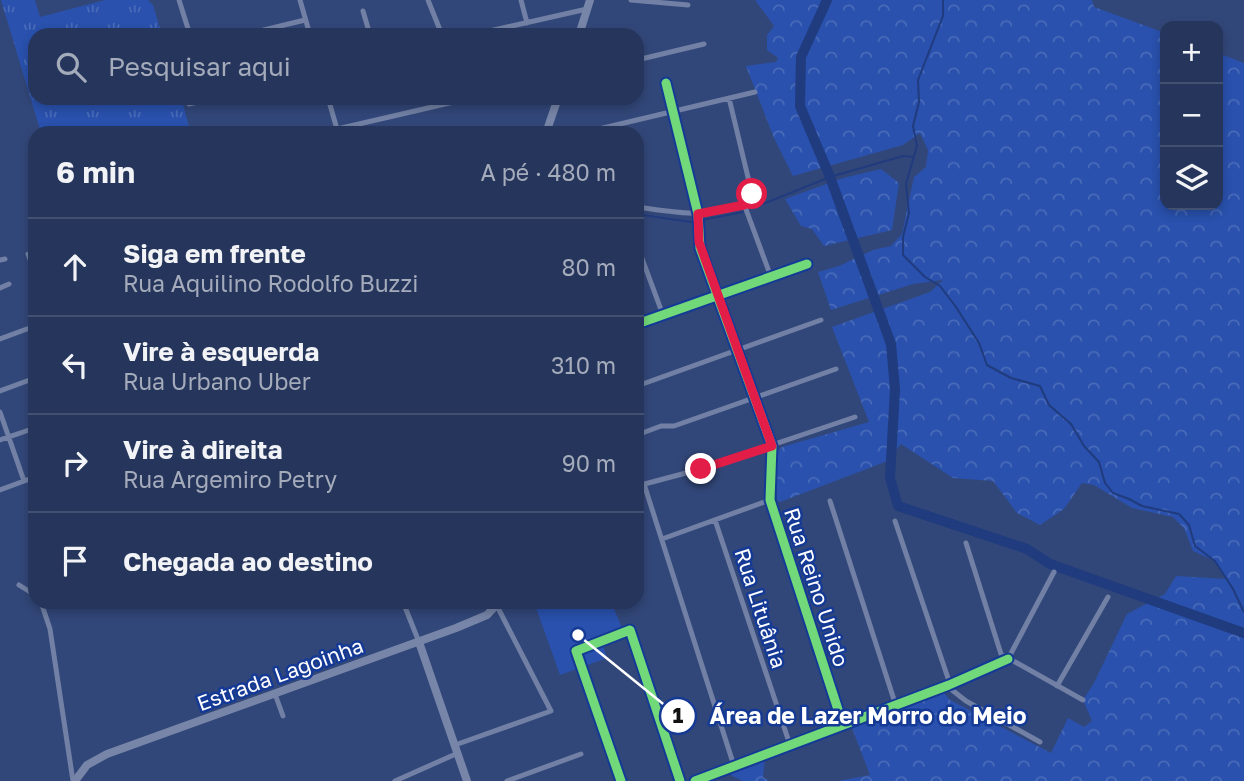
<!DOCTYPE html>
<html lang="pt">
<meta charset="utf-8">
<style>
:root{--surface:#26355b;--page:#2e3d61;--text:#f1f3f6;--muted:#a4abbb;--line:#425071}
body{margin:0;font-family:"Golos Text",sans-serif;background:var(--page);color:var(--text)}
.controls{position:absolute;right:21px;top:21px;display:grid;overflow:hidden;border-radius:14px;box-shadow:0 4px 10px #0003}
.controls button{width:63px;height:63px;display:grid;place-items:center;padding:0;border:0;border-bottom:2px solid var(--line);background:var(--surface);color:var(--text);font:35px sans-serif}
.stop{position:absolute;width:21px;height:21px;margin:-16px;border:5px solid #e11d48;border-radius:50%;background:#fff}
.stop.end{background:#e11d48;border-color:#fff;box-shadow:0 2px 7px #0008}
.list{margin:0;padding:0;list-style:none}
h2{display:flex;justify-content:space-between;align-items:center;height:91px;margin:0;padding:0 28px;font-size:30px}
h2 small{font-size:23px;font-weight:400;color:var(--muted)}
.list li{display:grid;grid-template-columns:46px 1fr auto;gap:21px;align-items:center;box-sizing:border-box;height:98px;padding:0 28px;border-top:2px solid var(--line)}
.list b{display:block;font-size:26px;white-space:nowrap}
.list p{margin:0;font-size:23px;white-space:nowrap;color:var(--muted)}
.list em{font-size:23px;font-style:normal;color:var(--muted)}
.icon{flex:none;width:38px;height:38px;fill:none;stroke:currentColor;stroke-width:2;stroke-linecap:round;stroke-linejoin:round}
.map{position:relative;flex:none;width:1244px;height:781px;overflow:hidden}
.search{position:absolute;background:var(--surface);box-shadow:0 4px 10px #0003;left:28px;top:28px;width:616px;height:77px;display:flex;align-items:center;gap:18px;box-sizing:border-box;padding:0 24px;border-radius:21px;color:var(--muted);font-size:26px}
.panel{position:absolute;background:var(--surface);box-shadow:0 4px 10px #0003;left:28px;top:126px;width:616px;height:483px;border-radius:21px}
.map>svg:first-child{display:block}
.grass{fill:url(#grass-tufts)}
.forest{fill:url(#forest-crowns)}
.green{fill:#2951ad}
.lines{fill:none;stroke-linecap:round;stroke-linejoin:round}
.stream{stroke:#203b7e;stroke-width:2}
.river{stroke:#203b7e;stroke-width:10}
.street{stroke:#7180a4;stroke-width:5}
.secondary{stroke:#7785a8;stroke-width:8}
.cycleway-casing{stroke:#153a96;stroke-width:13}
.cycleway{stroke:#71d979;stroke-width:9}
.route{stroke:#e11d48;stroke-width:9}
.labels{text-anchor:middle;dominant-baseline:central;stroke-width:5;stroke-linejoin:round;paint-order:stroke}
.street-label{font-size:21px;fill:#fff;stroke:#153a96}
.leader{fill:none;stroke:#fff;stroke-width:2.5}
.callout-dot{fill:#fff;stroke:#153a96;stroke-width:2.5}
.mark-label{font-size:21px;text-anchor:middle;font-weight:bold;fill:#111}
.callout-label{font-size:23px;text-anchor:middle;font-weight:bold;fill:#fff;stroke:#153a96;stroke-width:5;stroke-linejoin:round;paint-order:stroke}
</style>
<div class="map">
<svg width="1244" height="781" viewBox="0 0 1244 781">
<defs>
<pattern id="grass-tufts" width="24" height="20" patternUnits="userSpaceOnUse" patternTransform="scale(1.75)"><rect width="24" height="20" fill="#2951ad"/><path d="M3 7l-1-3M5 7V3M7 7l1-3M15 17l-1-3M17 17v-4M19 17l1-3" fill="none" stroke="#496bb9"/></pattern>
<pattern id="forest-crowns" width="20" height="18" patternUnits="userSpaceOnUse" patternTransform="scale(1.75)"><rect width="20" height="18" fill="#2951ad"/><path d="M2 6a3 3 0 1 1 6 0M12 15a3 3 0 1 1 6 0" fill="none" stroke="#496bb9"/></pattern>
</defs>
<rect width="100%" height="100%" fill="#324779"/>
<path class="grass" d="M1,0h34l5,17 65,-17h43l5,5 9,30h-127v63h146l10,35h-150z"/>
<path class="forest" d="M755,0h337l2,7 71,26v172h53v-152l26,10v718h-406l32,-6 -18,-47 92,-35 6,7 101,53 17,-35 16,9 8,-6 -9,-21 11,-17 33,-69 38,-20 11,-18 51,3 -14,-19 -20,-9 -9,-23 -11,-11 -41,-9 -38,-23 -12,-2 -18,26 -24,16 -23,-12 -24,-32 -40,-3 -52,-34 -16,18 -105,40 -3,-2v-48l5,-5 87,-25 -37,-95 98,-35 13,-12 -30,4 -82,26 -13,-38 21,-6 34,-16 18,-4 11,-12 12,-57 12,-10 2,-17 -8,-17 -17,12 -110,31 -19,-38 -28,-72 30,-4 2,-4 -11,-8v-15l7,-9z
M881,169l18,14 -7,47 -68,16 -12,-17 -11,-3 -16,-27 58,-21z
M765,759l-2,18 6,4h-27l-13,-7z"/>
<path class="green" d="M534,602h77l12,28 -22,9 6,19 -47,17z"/>
<g class="lines">
<path class="stream" d="M943,0v16l-25,64 1,22 -6,24 4,20 -11,38 3,29 -6,24v18l22,22 15,9 16,21 23,36 8,22 24,13 29,8 9,19 22,19 13,22 15,16 6,21 8,10 16,6 13,7 37,8 10,11 6,21 20,15 18,28 11,23
M753,208l77,-31 73,-21 11,1
M643,215l48,7
M702,220l41,-8"/>
<path class="river" d="M827,0l-26,57 -1,49 30,71 61,167 4,45 -5,89 8,28 129,43 23,15 194,69"/>
<path class="street" d="M179,0l11,35
M300,0l10,35
M428,0l14,35
M521,0l6,23
M631,0l57,5
M363,11l7,24
M243,35l62,-15
M472,35l115,-26
M637,60l67,-16
M666,83l32,131 2,34 17,48 90,-32
M328,98l9,31
M189,104l27,-6
M320,133l151,-35
M582,133l173,-41
M744,204l27,73
M637,207c35,5 80,14 112,-6l3,-7 -23,-96
M637,245l26,70
M28,254l7,19
M0,260l5,-1
M0,288l9,-4
M34,289h1
M0,339l35,-13
M637,386l184,-66
M0,391l35,-13
M0,412l24,69
M637,435l24,-9h13l162,-57
M0,440l35,-12
M644,484l90,282
M637,486l64,-17 154,-52
M0,490l35,-13
M830,501l66,205
M715,520l75,225
M895,521l57,169 14,11 74,41
M662,539l108,-39
M966,543l35,111 82,46
M19,585l16,10
M41,602l9,27 23,152
M403,602l16,40
M1008,659l46,-87
M1057,686l51,-89
M275,694l8,22
M843,725l106,-40 59,-26
M455,745l96,-34 -54,-105
M395,781l63,-28
M507,781l74,-27
M621,781l-45,-130 54,-21 50,151"/>
<path class="secondary" d="M579,35l11,-35
M546,133l12,-35
M637,324l80,-28 55,150 -2,54 73,225 -148,56
M419,642l48,139
M75,781l12,-16 20,-11 349,-126 31,-13 12,-13"/>
<g class="cycleway-casing">
<path id="cycleway" d="M666,83l32,131 2,34 72,198 -2,54 73,225
M637,324l170,-60
M621,781l-45,-130 54,-21 50,151
M695,781l254,-96 59,-26"/>
</g>
<use href="#cycleway" class="cycleway"/>
</g>
<g class="lines">
<path class="route" d="M701,469l71,-23 -73,-204 -1,-28 46,-9 5,-4 3,-7"/>
</g>
<g class="labels">
<g class="street-label">
<text transform="translate(817 587) rotate(72)">Rua Reino Unido</text>
<text transform="translate(761 608) rotate(72)">Rua Lituânia</text>
<text transform="translate(280 674) rotate(-20)">Estrada Lagoinha</text>
</g>
</g>
<path class="leader" d="M578 635L678 716"/>
<g class="callout-dot">
<circle cx="578" cy="635" r="7"/>
<circle cx="678" cy="716" r="18"/>
</g>
<g class="mark-label">
<text x="678" y="723">1</text>
</g>
<g class="callout-label">
<text x="868" y="724">Área de Lazer Morro do Meio</text>
</g>
</svg>
<div class="controls">
<button>+</button>
<button>−</button>
<button><svg class="icon" aria-label="layers" viewBox="0 0 24 24"><path d="M12 4l9 5-9 5-9-5zM3 14l9 5 9-5"/></svg></button>
</div>
<div class="stop" style="left:752px;top:194px"></div>
<div class="stop end" style="left:701px;top:469px"></div>
<div class="search"><svg class="icon" aria-label="search" viewBox="0 0 24 24"><circle cx="10" cy="10" r="6"/><path d="M15 15l6 6"/></svg>Pesquisar aqui</div>
<section class="panel">
<h2>6 min<small>A pé · 480 m</small></h2>
<ul class="list">
<li><svg class="icon" aria-label="ahead" viewBox="0 0 24 24"><path d="M12 20V5M6 11l6-6 6 6"/></svg><div><b>Siga em frente</b><p>Rua Aquilino Rodolfo Buzzi</p></div><em>80 m</em></li>
<li><svg class="icon" aria-label="left" viewBox="0 0 24 24"><path d="M17 20v-9H6M10 6l-5 5 5 5"/></svg><div><b>Vire à esquerda</b><p>Rua Urbano Uber</p></div><em>310 m</em></li>
<li><svg class="icon" aria-label="right" viewBox="0 0 24 24"><path d="M7 20v-9h11M14 6l5 5-5 5"/></svg><div><b>Vire à direita</b><p>Rua Argemiro Petry</p></div><em>90 m</em></li>
<li><svg class="icon" aria-label="arrive" viewBox="0 0 24 24"><path d="M6 21V4h12l-3 4 3 4H6"/></svg><div><b>Chegada ao destino</b></div></li>
</ul>
</section>
</div>
